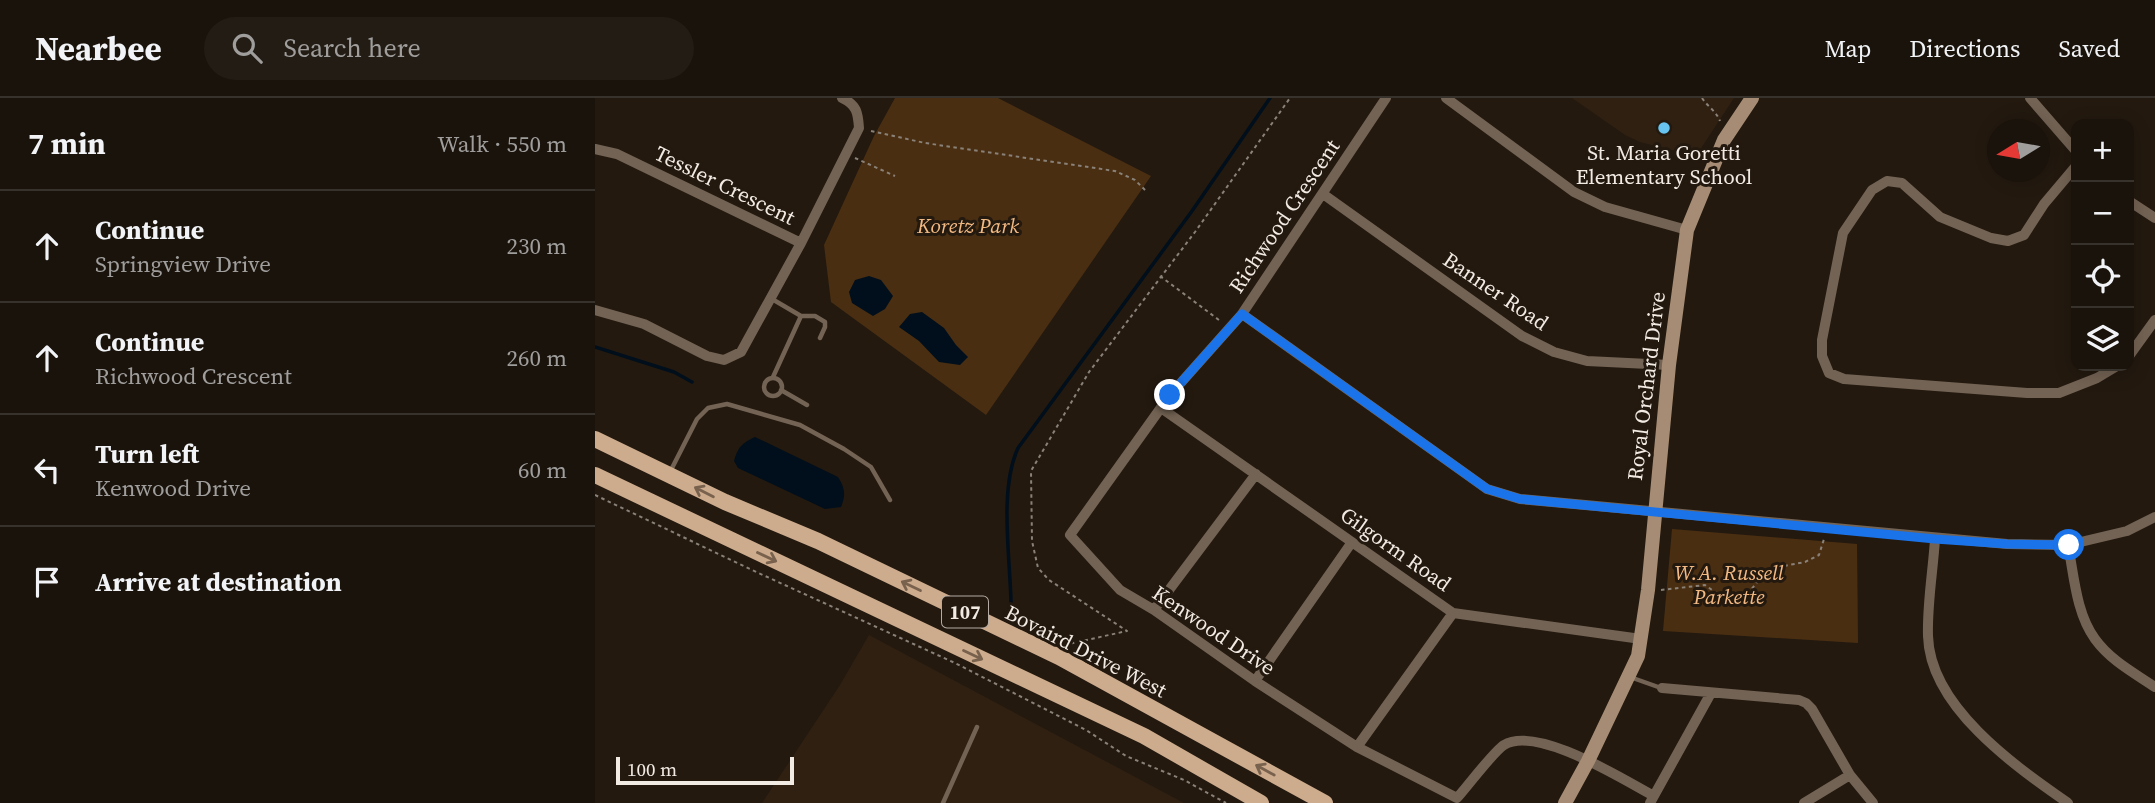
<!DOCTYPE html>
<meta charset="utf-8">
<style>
:root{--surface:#1a130b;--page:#231c14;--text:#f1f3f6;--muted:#9f9e9d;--line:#38322c}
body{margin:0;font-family:"Source Serif 4",serif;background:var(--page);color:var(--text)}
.controls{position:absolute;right:21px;top:21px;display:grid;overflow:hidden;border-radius:14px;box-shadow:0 4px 18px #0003}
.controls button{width:63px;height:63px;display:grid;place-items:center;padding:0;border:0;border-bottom:2px solid var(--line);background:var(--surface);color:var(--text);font:35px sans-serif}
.compass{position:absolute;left:1392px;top:21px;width:63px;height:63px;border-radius:50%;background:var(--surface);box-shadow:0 4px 18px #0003;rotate:259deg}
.scale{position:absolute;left:21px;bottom:18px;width:178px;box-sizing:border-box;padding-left:7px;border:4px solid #f2ebe4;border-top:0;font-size:19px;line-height:24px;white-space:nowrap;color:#f2ebe4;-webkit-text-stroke:5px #23190f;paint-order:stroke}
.stop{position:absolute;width:21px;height:21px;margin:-16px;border:5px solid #1a73e8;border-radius:50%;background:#fff}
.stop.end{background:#1a73e8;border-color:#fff;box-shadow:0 2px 7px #0008}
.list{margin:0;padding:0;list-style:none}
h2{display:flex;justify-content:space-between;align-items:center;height:91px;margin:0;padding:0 28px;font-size:30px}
h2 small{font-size:23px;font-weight:400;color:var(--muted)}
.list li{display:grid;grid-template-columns:46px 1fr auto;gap:21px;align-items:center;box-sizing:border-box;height:112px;padding:0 28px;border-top:2px solid var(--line)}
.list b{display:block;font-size:26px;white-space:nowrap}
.list p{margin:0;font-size:23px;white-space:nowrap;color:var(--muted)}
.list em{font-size:23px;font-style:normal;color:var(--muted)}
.icon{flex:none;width:38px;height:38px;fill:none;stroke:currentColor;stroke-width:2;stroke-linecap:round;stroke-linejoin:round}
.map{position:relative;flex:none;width:1560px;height:705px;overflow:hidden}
header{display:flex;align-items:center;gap:42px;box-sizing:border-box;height:98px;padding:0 35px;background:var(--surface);border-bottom:2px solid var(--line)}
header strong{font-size:33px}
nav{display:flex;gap:38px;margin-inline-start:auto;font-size:24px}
.search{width:490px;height:63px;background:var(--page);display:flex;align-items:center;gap:18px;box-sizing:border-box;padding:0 24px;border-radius:38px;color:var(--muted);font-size:26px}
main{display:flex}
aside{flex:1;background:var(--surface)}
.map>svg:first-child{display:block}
.built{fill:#302012}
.green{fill:#492e12}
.water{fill:#000f1b}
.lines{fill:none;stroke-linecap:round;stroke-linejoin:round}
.stream{stroke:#000f1b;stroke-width:3.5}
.path{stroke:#8a8279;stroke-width:2;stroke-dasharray:3.5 3.5;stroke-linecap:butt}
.lane{stroke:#736354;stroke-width:4.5}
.street{stroke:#736354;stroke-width:10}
.secondary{stroke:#a68c74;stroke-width:14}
.primary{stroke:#cdab8d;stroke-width:16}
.oneway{stroke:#78624e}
.route{stroke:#1a73e8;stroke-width:9}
.poi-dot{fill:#67c4f0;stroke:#23190f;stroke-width:2.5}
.labels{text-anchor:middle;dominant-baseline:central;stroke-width:6;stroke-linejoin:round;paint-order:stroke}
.shield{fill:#23190f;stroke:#b4aca4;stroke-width:2}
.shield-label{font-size:19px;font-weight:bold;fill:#f2ebe4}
.poi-label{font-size:21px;fill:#f2ebe4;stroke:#23190f}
.street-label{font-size:21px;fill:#f2ebe4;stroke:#23190f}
.park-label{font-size:21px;font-style:italic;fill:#f4ba83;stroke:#23190f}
</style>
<header>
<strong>Nearbee</strong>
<div class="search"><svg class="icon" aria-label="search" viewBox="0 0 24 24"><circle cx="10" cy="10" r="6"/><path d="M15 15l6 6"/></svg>Search here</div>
<nav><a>Map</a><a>Directions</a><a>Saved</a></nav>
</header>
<main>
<aside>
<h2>7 min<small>Walk · 550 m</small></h2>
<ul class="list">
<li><svg class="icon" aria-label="ahead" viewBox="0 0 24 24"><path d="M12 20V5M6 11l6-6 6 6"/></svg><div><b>Continue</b><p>Springview Drive</p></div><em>230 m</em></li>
<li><svg class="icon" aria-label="ahead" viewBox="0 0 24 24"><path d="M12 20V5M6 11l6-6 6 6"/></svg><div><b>Continue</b><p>Richwood Crescent</p></div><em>260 m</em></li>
<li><svg class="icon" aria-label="left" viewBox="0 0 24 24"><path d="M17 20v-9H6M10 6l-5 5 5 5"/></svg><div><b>Turn left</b><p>Kenwood Drive</p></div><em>60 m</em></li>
<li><svg class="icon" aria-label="arrive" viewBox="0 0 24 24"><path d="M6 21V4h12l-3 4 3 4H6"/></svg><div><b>Arrive at destination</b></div></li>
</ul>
</aside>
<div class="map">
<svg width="1560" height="705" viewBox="0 0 1560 705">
<rect width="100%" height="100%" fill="#23190f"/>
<path class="built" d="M977,0h162l-38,58 -56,-14 -15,-7z
M274,537l315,168h-422l78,-118z"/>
<path class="green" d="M300,0h103l153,78 -165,239 -155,-113 -7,-57 50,-109z
M1077,431l185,15 1,99 -195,-12z"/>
<path class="water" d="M274,178l12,4 12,16 -8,13 -12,7 -21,-13 -3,-11 6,-12z
M327,214l22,16 12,17 12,12 -8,8 -21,-3 -20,-21 -20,-14 11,-13z
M160,339l83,40c7,11 8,18 3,30l-16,2 -87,-41 -4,-7c4,-14 8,-18 21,-24z"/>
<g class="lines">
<path class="stream" d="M0,249l79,25 18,10
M416,504c-1,-46 -12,-113 7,-154l174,-237 78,-113"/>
<path class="path" d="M1107,0c6,9 14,13 18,23
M276,33l54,12 190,28 20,9 12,12
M260,60l40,18
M565,178l59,44
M0,397l157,75 203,93 131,67 40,26 58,24 42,23
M1066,492l44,-5 20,14 25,-8 18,-22 37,-7 14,-7 5,-16
M469,547l63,-14 -78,-51 -11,-12 -6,-27 -1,-70 58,-99 106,-140 95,-134"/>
<path class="lane" d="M177,201l29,17h14l10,6v5l-5,11
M178,279l28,-61
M169 289a9 9 0 1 1 18 0a9 9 0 1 1-18 0Z
M186,292l26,15
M76,372l26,-51 11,-11 19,-4 73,21 44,24 27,18 19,33
M1035,579l31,11
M348,705l34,-76"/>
<path class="street" d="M791,0l-144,216 245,175 33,10 487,45 61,1 59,-14 28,-14
M851,0l128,94 31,15 82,23
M1435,0l46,53
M0,51l22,5 184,89 58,-115c-1,-15 -2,-23 -17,-30
M1481,68l-32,38 -20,31 -16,6 -17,-3 -51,-21 -38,-34 -15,-2 -15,9 -29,43 -21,107v16l7,17 15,6 183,14h32l38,-15 20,-12
M728,96l199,142 32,16 33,9 82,4
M1534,103l26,17
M0,212l49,14 63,32 17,4 17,-8 60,-109
M647,216l-72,81 -100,140 50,55 34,20 101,71 102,66 100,51c10,-11 37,-47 47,-53 33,-20 118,34 150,51
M1534,258l26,-36
M566,310l292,205 188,26
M1340,441c-2,32 -8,65 -7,97 2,71 87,130 140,167
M1473,447c6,30 8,68 27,94 15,21 39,34 60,48
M559,512l102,-136
M660,583l97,-139
M1067,590l137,12 7,3 6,6 38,66 -46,28
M762,649l96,-134
M1255,677l23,28
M1055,705l61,-110"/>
<path class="secondary" d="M970,705l23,-42 50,-105 10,-66 21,-225 18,-135 37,-90 28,-42"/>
<path class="primary" d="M0,341l130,63 93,39 241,116 266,146
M0,377l549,261 117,67"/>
</g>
<defs><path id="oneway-shaft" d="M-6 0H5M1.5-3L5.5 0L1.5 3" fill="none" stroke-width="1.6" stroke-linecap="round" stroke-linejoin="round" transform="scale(1.75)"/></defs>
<g class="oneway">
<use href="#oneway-shaft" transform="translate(109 394) rotate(-153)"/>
<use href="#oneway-shaft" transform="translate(172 459) rotate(25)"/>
<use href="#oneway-shaft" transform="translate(316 488) rotate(-154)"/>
<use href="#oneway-shaft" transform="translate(378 557) rotate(25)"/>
<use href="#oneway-shaft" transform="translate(670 672) rotate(-151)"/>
</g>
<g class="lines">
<path class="route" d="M575,297l72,-81 245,175 33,10 415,40 72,5 62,1"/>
</g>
<circle class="poi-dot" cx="1069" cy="30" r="7"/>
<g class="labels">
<rect class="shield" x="347" y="498.5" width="46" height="31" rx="5"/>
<g class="shield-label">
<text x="370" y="514">107</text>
</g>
<g class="poi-label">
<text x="1069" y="54">St. Maria Goretti<tspan x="1069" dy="24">Elementary School</tspan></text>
</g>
<g class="street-label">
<text transform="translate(130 87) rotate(26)">Tessler Crescent</text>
<text transform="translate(689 118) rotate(-56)">Richwood Crescent</text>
<text transform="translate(901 193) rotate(34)">Banner Road</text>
<text transform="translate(1051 288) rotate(-83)">Royal Orchard Drive</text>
<text transform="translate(801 451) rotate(35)">Gilgorm Road</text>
<text transform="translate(619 532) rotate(34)">Kenwood Drive</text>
<text transform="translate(491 553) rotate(27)">Bovaird Drive West</text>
</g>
<g class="park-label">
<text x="373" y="127">Koretz Park</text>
<text x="1134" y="474">W.A. Russell<tspan x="1134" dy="24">Parkette</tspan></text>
</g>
</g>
</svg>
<div class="controls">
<button>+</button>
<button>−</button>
<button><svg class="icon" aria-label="locate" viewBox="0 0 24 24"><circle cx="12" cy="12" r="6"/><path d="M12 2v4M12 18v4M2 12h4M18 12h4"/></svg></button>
<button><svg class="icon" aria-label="layers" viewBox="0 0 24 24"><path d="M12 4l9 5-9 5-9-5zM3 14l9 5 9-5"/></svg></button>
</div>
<svg class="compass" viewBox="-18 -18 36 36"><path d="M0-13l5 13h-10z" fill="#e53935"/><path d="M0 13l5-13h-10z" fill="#9f9e9d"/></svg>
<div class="scale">100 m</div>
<div class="stop" style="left:1474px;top:447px"></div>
<div class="stop end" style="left:575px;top:297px"></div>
</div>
</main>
